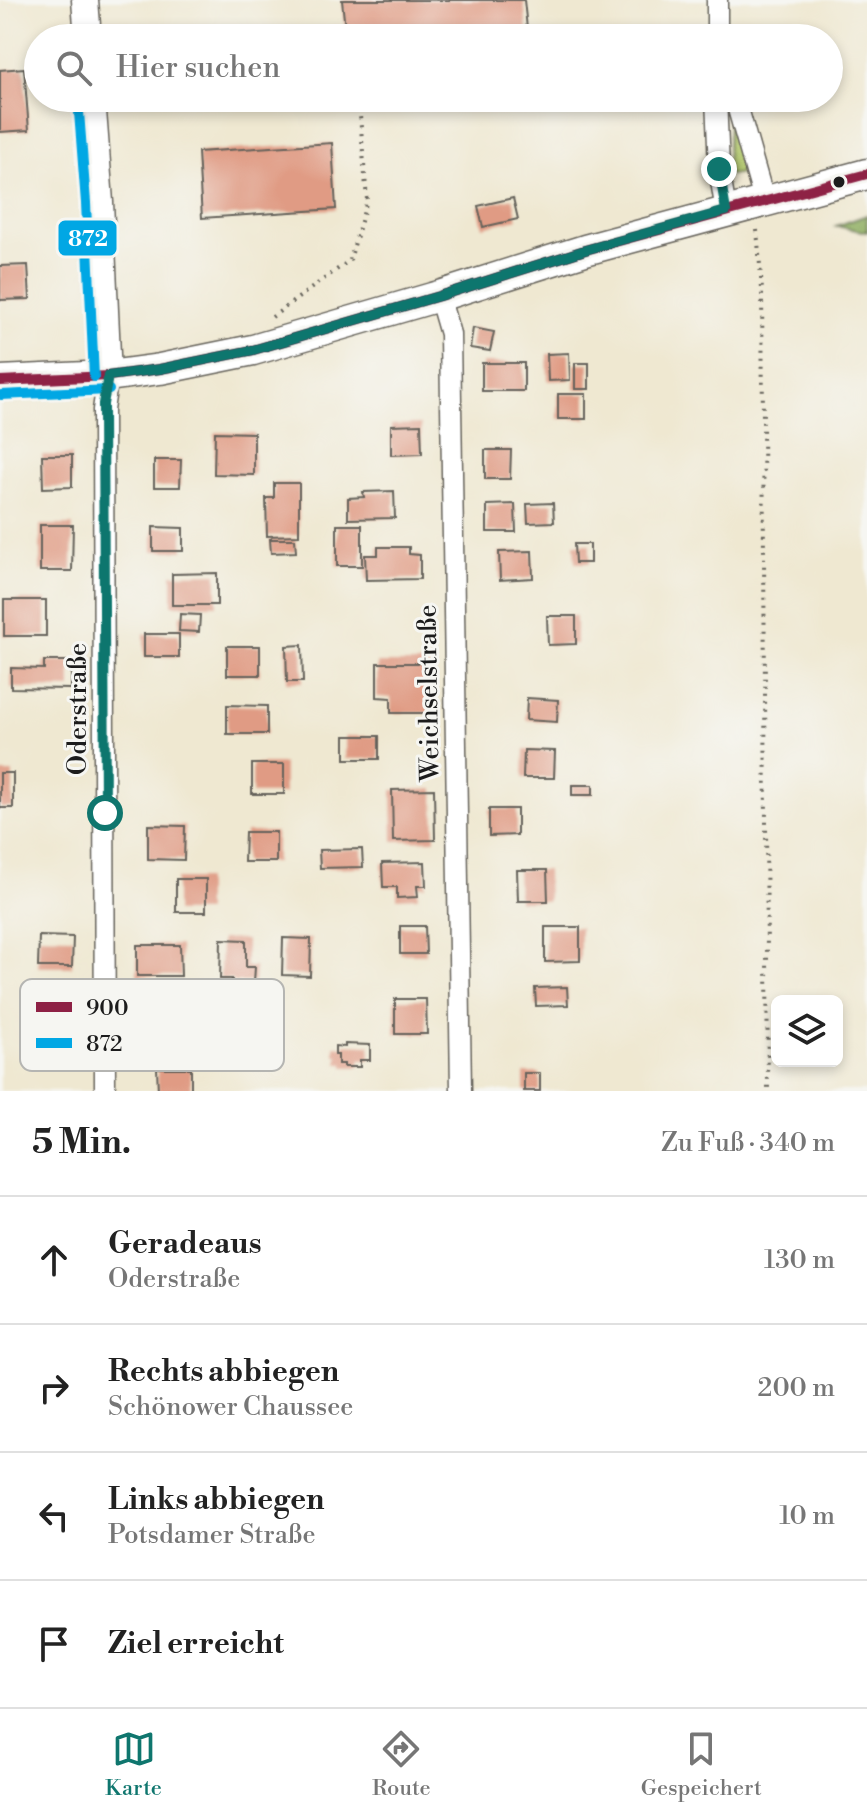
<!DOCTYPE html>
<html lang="de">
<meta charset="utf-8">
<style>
:root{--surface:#fff;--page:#f6f6f6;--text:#222;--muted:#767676;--line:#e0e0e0;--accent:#0f766e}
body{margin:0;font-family:"Libre Bodoni",serif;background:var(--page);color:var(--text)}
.controls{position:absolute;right:24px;bottom:24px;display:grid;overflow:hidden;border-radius:12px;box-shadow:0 4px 12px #0003}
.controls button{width:72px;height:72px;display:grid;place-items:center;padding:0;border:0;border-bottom:2px solid var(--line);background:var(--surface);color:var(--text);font:40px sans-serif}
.stop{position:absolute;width:24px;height:24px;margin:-18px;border:6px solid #0f766e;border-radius:50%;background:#fff}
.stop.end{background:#0f766e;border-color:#fff;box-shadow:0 2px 8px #0008}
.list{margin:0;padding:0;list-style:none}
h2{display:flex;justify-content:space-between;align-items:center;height:104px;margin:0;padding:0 32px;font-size:34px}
h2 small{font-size:26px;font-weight:400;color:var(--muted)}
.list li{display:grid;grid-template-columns:52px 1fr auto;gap:24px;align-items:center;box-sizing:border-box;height:128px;padding:0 32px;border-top:2px solid var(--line)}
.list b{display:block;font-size:30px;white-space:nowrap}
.list p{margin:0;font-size:26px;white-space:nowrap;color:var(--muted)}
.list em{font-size:26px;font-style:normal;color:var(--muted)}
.icon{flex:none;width:44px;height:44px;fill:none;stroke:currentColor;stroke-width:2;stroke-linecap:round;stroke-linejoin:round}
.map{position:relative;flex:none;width:867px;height:1091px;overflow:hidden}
.search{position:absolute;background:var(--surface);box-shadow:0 4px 12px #0003;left:24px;right:24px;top:24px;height:88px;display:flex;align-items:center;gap:20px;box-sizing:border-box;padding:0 28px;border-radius:44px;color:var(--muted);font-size:30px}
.sheet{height:616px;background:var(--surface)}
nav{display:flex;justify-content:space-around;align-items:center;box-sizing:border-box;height:112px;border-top:2px solid var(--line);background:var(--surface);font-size:22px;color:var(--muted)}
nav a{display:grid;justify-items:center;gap:4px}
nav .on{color:var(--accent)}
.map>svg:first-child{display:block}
.green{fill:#b3c96d;stroke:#687244;stroke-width:2}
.forest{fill:#8ead60;stroke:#55643e;stroke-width:2}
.building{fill:#e09b84}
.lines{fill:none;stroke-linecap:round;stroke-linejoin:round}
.minor-casing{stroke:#66635b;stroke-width:23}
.tertiary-casing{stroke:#66635b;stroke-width:29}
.secondary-casing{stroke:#66635b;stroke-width:33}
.path{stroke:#66635b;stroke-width:4;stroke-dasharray:2 6;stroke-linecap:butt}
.minor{stroke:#fff;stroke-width:20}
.tertiary{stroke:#fff;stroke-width:26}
.secondary{stroke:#fff;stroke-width:30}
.bus-1-casing{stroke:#f6f6f2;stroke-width:16}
.bus-2-casing{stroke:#f6f6f2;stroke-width:16}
.bus-1{stroke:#8e2145;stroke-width:10}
.bus-2{stroke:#01a7e4;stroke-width:10}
.route{stroke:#0f766e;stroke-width:10}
.bus-dot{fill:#1c1c1c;stroke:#f6f6f2;stroke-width:3}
.labels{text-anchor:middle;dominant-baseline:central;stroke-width:6;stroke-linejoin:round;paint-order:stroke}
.street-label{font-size:26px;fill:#1c1c1c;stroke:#f6f6f2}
.key{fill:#f6f6f2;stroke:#b5b5b2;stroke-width:2}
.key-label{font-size:22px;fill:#1c1c1c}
.line-badge{stroke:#f6f6f2;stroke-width:3}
.badge-label{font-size:22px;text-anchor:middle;font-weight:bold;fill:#fff}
</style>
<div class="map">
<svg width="867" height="1091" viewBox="0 0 867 1091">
<rect width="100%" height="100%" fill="#f6f6f2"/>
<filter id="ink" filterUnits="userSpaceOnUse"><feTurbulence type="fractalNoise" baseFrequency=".0125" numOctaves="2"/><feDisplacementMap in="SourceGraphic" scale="16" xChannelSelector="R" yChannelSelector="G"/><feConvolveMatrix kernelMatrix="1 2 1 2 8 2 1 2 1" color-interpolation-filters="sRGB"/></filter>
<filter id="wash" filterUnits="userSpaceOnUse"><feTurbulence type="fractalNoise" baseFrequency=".006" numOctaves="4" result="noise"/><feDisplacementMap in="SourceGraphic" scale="32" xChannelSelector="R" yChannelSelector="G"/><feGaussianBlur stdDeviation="1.8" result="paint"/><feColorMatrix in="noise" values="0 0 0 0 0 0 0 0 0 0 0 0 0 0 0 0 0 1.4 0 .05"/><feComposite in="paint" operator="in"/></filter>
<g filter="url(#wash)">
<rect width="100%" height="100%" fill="#efe8d1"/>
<path class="green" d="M729,121l3,1 10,51 -13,2 -2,-14z"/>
<path class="forest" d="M867,215v17l-31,-6z"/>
<g id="blocks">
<path class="building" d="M342,0h182l4,38h-182z
M24,68l5,62 -29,2v-62z
M332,143l4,66 -134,9 -4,-66z
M513,198l5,21 -35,8 -5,-21z
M28,265l2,34 -30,1v-34z
M473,328l21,4 -4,19 -20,-3z
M569,353l1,27 -22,1 -1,-27z
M482,363h42v28h-42z
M575,363h14v26h-14z
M558,394h28v25h-28z
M421,424l1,30 -31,1v-30z
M215,432l39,1v42l-40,-1z
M485,450h26l-1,29h-25z
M42,455h30v32l-29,1z
M154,460h27l-1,27h-26z
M274,483h25v52l-32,1 -1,-38h8z
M394,491l1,27 -47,1v-21l16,-1 -1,-5z
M553,503l1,19 -26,1 -1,-19z
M515,504l1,28h-29v-27z
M40,525h33l-1,46h-32z
M337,525h25v41h-25z
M153,527l30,1v23h-30z
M270,539h25l1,13 -25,1z
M574,544h16v19h-15z
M378,547h31v7l11,1v24l-54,1 -1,-25h13z
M532,551l1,27 -33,2 -1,-28z
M217,573v32h-45v-31z
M4,600h42v36h-42z
M180,614l20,1 -1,17 -20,-1z
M547,616h29v28l-28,1z
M144,634h35v23h-35z
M302,645l1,37h-16l-1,-36z
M227,646h33v29h-33z
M44,661h27v28l-60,-1v-20l33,1z
M377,663h53v50h-39v-15l-14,-1z
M527,698l31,2 -1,22 -31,-2z
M227,705l40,1v28h-40z
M345,736h34v23h-34z
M524,750l31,1 -1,27h-31z
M252,764h32v30h-32z
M0,773h13v35h-13z
M572,785h21v10h-21z
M434,789l1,51 -42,1 -1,-51z
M489,809h28v26l-28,1z
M148,825l37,1 -1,34 -36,-1z
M245,832h31v30h-32z
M362,849l1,18 -43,1 -1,-18z
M425,862l1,24h-9l1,11 -21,1v-11h-14l-1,-24z
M517,870h30l1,31h-30z
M176,879h30v33h-30z
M400,926h25l1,28h-26z
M545,927h35v34l-35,1z
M39,936l34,1 -1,30h-34z
M283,938l28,1 -1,37 -28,-1z
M221,939l25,1v27h9l-1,15h-22v-3h-12z
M137,945h43l1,31h-44z
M567,987l1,18 -32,1 -1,-18z
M395,999h31l1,35h-32z
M345,1044l25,1v15h-10v7h-16v-3h-6v-9h-3v-9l10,1z
M157,1068h34v23h-33z
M524,1073h16v18h-16z"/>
</g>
</g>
<g filter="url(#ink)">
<use href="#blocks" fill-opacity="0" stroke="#66635b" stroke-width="2"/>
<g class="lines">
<g class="minor-casing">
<path id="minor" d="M717,38v-38
M716,98l3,71 7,42
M735,98l29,102
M439,296l11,38 11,757
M105,1091l-2,-681 5,-34"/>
</g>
<g class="tertiary-casing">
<path id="tertiary" d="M85,0l3,38
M92,98l8,104 8,174"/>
</g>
<g class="secondary-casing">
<path id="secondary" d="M0,381l108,-5 52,-7 93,-19 186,-54 146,-46 282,-76"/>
</g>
<path class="path" d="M757,230l5,59 6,802
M272,317l78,-57 17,-60 -7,-84"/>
<use href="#minor" class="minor"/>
<use href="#tertiary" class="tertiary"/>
<use href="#secondary" class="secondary"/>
<g class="bus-1-casing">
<path id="bus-1" d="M0,381l108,-5 52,-7 93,-19 186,-54 146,-46 282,-76"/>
</g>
<g class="bus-2-casing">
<path id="bus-2" d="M78,99l8,104 8,174
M1,395l108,-5"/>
</g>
<use href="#bus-1" class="bus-1"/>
<use href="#bus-2" class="bus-2"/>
</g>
</g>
<g class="lines" filter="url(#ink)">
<path class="route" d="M105,813l-2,-409 5,-28 52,-7 93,-19 186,-54 146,-46 141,-39 -7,-42"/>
</g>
<circle class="bus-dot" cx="839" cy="182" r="7"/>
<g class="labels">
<g class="street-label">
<text transform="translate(429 693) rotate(-91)">Weichselstraße</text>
<text transform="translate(78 709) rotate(-90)">Oderstraße</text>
</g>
</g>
<rect x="20" y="979" width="264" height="92" rx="12" class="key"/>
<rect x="36" y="1002" width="36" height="10" fill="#8e2145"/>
<rect x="36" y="1038" width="36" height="10" fill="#01a7e4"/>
<g class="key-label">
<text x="86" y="1015">900</text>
<text x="86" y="1051">872</text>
</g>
<rect class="line-badge" x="57" y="219" width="61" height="38" rx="8" fill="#01a7e4"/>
<g class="badge-label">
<text x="88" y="246">872</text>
</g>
</svg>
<div class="controls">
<button><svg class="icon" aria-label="layers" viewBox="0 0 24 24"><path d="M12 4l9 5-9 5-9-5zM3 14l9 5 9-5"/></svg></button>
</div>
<div class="stop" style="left:105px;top:813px"></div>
<div class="stop end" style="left:719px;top:169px"></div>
<div class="search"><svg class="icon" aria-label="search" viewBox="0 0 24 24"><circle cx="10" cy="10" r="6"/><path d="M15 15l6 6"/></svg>Hier suchen</div>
</div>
<section class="sheet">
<h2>5 Min.<small>Zu Fuß · 340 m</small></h2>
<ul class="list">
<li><svg class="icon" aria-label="ahead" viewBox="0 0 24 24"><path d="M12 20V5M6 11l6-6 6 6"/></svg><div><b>Geradeaus</b><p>Oderstraße</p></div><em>130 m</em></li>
<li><svg class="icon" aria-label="right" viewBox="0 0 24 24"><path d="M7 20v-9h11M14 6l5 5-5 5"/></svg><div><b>Rechts abbiegen</b><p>Schönower Chaussee</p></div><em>200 m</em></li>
<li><svg class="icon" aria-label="left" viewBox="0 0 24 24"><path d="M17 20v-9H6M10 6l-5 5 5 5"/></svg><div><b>Links abbiegen</b><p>Potsdamer Straße</p></div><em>10 m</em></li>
<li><svg class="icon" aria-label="arrive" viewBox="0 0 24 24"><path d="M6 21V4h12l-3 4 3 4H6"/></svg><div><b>Ziel erreicht</b></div></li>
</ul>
</section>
<nav>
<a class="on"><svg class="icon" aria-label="map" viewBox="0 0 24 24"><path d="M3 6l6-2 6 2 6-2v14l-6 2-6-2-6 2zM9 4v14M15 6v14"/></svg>Karte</a>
<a><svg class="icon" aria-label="directions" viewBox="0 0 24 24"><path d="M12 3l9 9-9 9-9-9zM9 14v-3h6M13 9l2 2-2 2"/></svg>Route</a>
<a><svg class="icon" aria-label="saved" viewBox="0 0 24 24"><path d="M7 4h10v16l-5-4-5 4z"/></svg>Gespeichert</a>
</nav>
